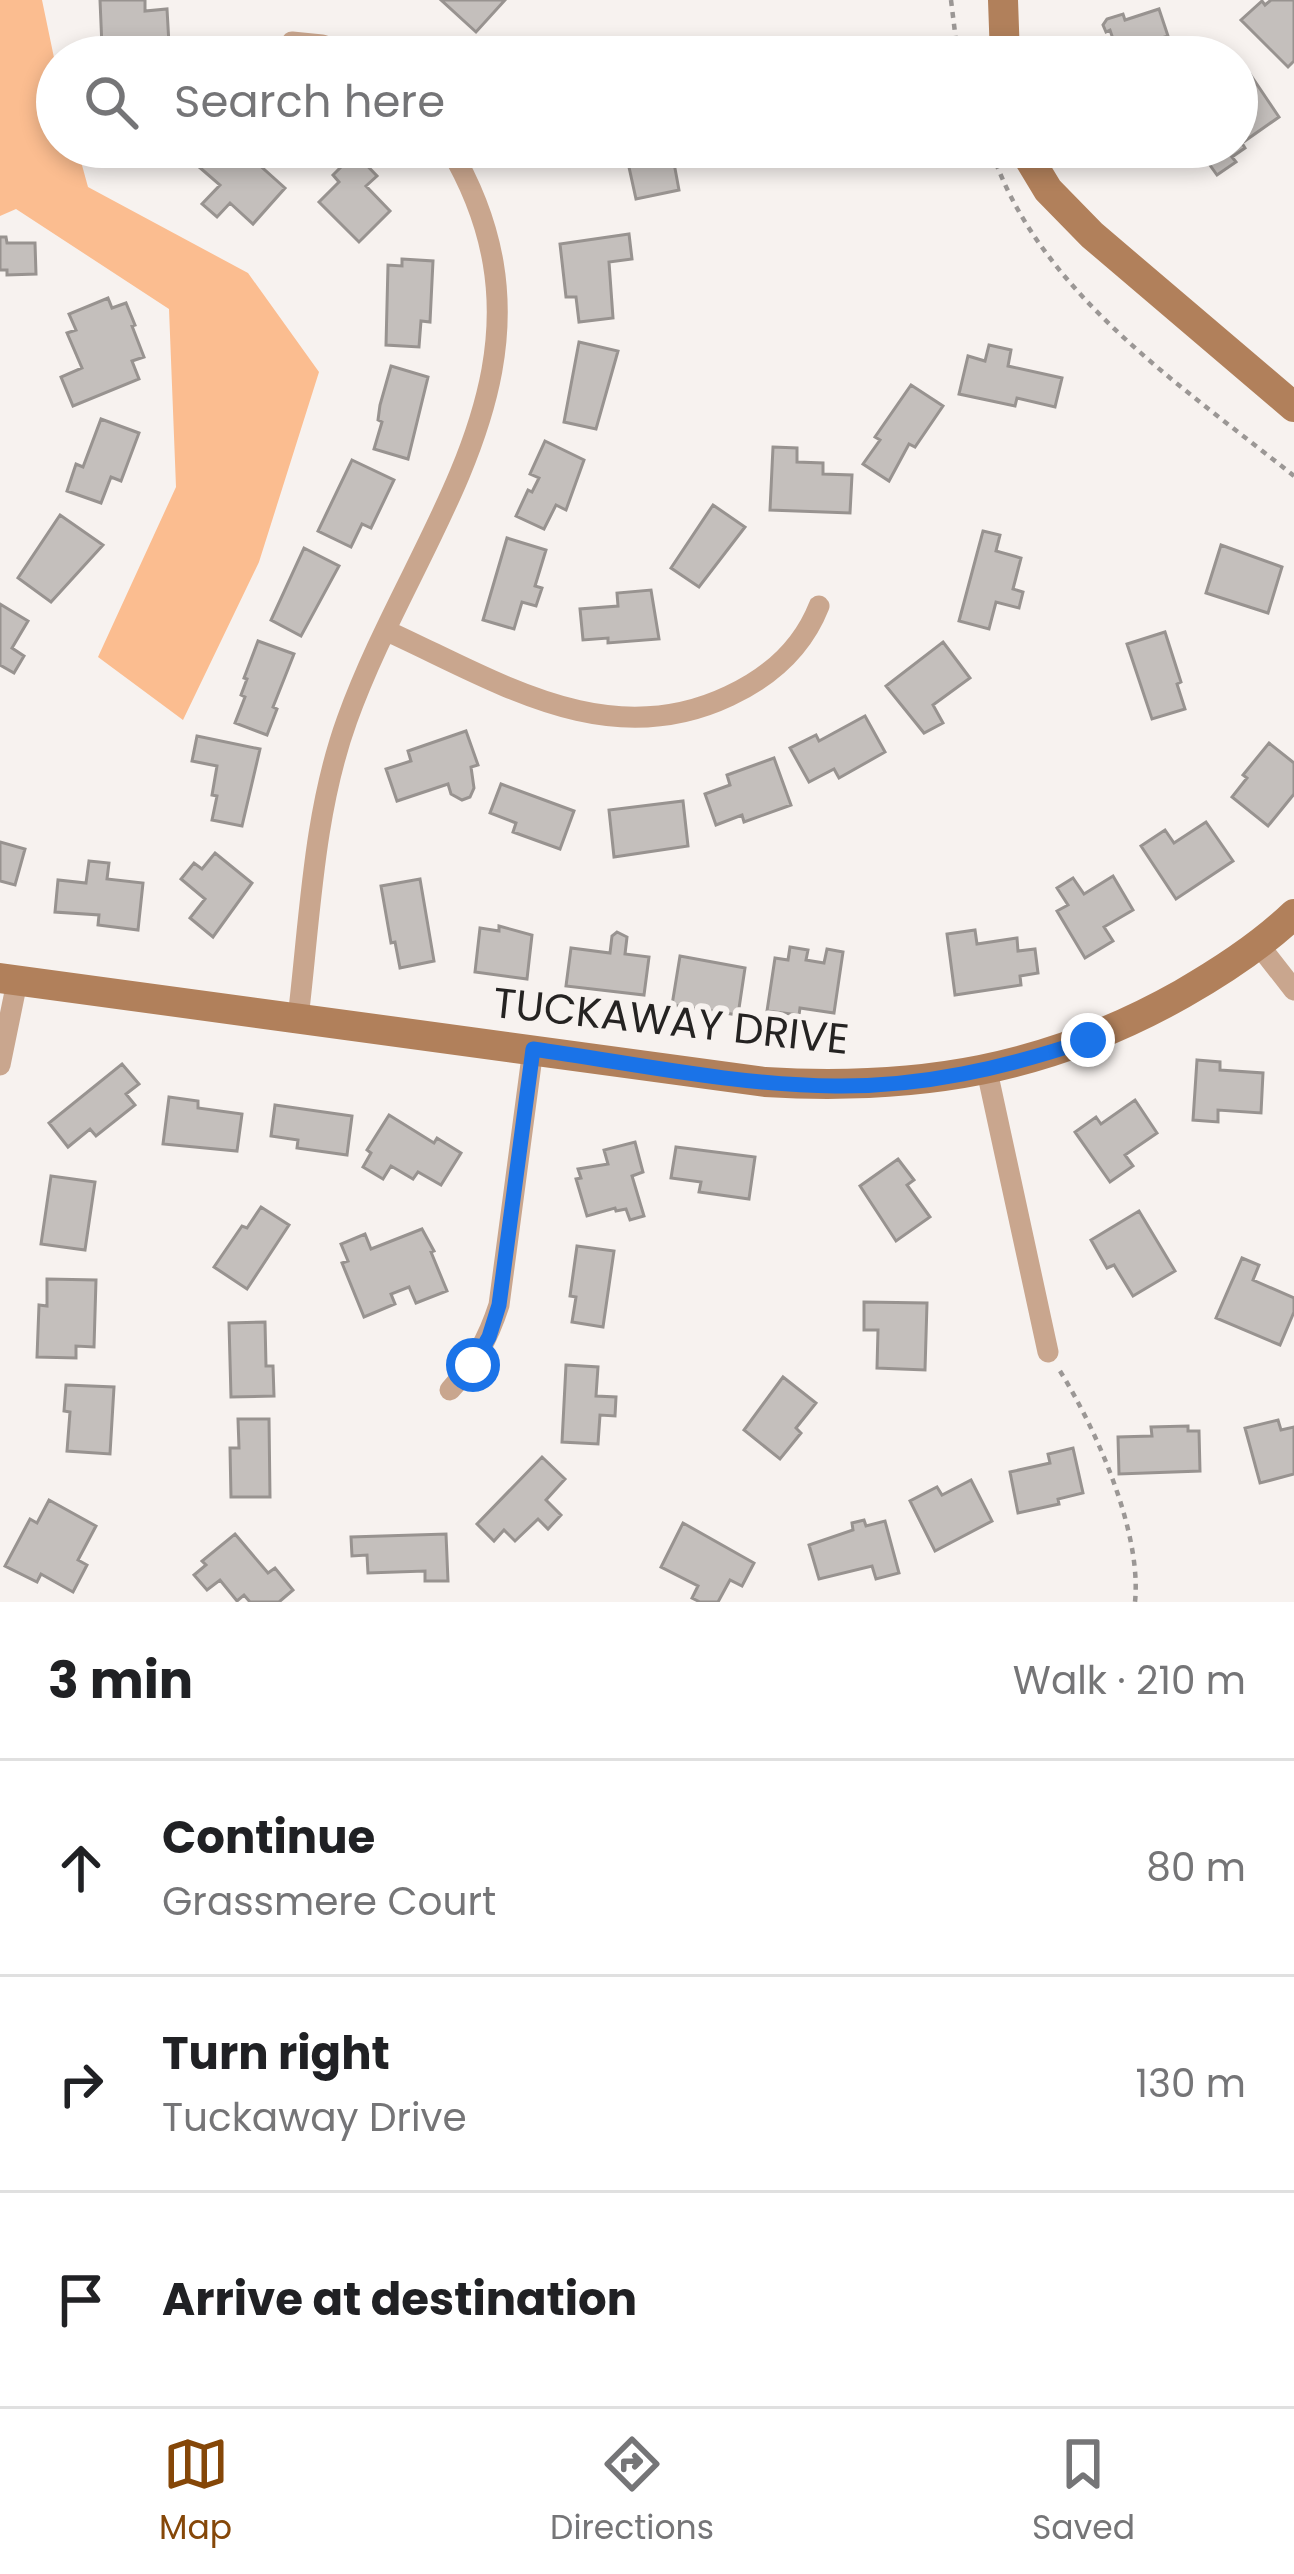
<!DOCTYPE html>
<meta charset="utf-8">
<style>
:root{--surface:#fff;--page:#f6f6f6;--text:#202124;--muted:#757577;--line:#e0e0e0;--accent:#854708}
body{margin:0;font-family:Poppins,sans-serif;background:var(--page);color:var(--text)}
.stop{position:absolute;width:36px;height:36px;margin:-27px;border:9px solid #1a73e8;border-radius:50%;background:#fff}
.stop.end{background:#1a73e8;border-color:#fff;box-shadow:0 3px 12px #0008}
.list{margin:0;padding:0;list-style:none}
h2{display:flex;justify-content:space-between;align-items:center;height:156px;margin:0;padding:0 48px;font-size:51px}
h2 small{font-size:39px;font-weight:400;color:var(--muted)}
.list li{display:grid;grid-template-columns:78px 1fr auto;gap:36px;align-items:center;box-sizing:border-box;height:216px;padding:0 48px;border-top:3px solid var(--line)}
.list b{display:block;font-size:45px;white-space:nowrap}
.list p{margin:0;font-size:39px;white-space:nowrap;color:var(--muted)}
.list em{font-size:39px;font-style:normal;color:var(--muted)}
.icon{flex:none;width:66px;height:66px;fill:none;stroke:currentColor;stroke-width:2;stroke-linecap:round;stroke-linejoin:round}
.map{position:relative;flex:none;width:1294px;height:1602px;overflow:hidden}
.search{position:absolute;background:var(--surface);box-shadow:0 6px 18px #0003;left:36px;right:36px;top:36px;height:132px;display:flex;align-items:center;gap:30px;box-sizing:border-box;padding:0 42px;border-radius:66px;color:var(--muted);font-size:45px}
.sheet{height:804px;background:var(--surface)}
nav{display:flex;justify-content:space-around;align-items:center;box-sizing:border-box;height:168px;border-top:3px solid var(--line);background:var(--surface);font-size:33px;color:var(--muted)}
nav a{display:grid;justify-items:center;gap:6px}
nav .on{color:var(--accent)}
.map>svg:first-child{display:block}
.green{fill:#fbbd90}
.building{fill:#c4bfbc;stroke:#989390;stroke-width:3}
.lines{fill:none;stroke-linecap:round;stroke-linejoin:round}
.path{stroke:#9b9795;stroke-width:4.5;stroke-dasharray:6 6;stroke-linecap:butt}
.street{stroke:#c9a68e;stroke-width:21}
.secondary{stroke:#b1805b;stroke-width:30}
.route{stroke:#1a73e8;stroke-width:15}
.labels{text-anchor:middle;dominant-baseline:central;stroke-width:12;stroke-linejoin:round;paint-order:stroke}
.street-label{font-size:42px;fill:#252322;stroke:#f7f2ef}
</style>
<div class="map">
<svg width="1294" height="1602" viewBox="0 0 1294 1602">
<rect width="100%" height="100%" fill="#f7f2ef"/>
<path class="green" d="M0,0h42l15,72v75h20l11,40 160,86 71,99 -60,190 -76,158 -85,-63 78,-170 -7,-178 -153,-100 -16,7z"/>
<path class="building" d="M100,0h45v11l22,-2 2,35 -67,3z
M441,0h64l-29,32z
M1271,0h23v61l-6,6 -47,-47 21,-19 3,4z
M1159,9l9,27 -13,4 5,17h-41l-9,-27 -4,2 -3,-7 4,-6 16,-5 2,6z
M527,38l13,19h-37l-2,-3z
M1250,74l29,43 -37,26 3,5 -13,9 4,5 -19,13 -20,-28h40v-64z
M215,147h9l16,13 6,-7 39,35 -32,36 -23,-21 -13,14 -15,-13 18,-19 -22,-19z
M636,147h35l8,43 -43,9 -11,-50z
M355,153l22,23 -11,10 24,25 -31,31 -40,-40 20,-20 -6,-7z
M629,234l3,25 -23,3 4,56 -34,4 -3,-25h-10l-6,-53z
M0,237h6l1,6h28l1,31 -29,1v-5h-7z
M402,259l31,2 -3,61 -9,-1 -2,26 -33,-2 2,-80 14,1z
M108,298l4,10 14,-5 9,22 -3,1 12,31 -12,4 7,18 -66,27 -12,-29 21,-9 -15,-35 9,-3 -7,-16z
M579,342l39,9 -22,78 -32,-7z
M989,345l22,5 -3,16 54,12 -7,29 -38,-9 -2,8 -56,-12 9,-38 17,5z
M391,366l37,11 -20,82 -34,-10 8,-27 -4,-2 2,-15z
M911,385l32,21 -28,41 -6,-3 -20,37 -26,-17 17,-24 -5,-3z
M101,419l38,14 -18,48 -10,-4 -10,26 -34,-12 9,-27 7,3z
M545,441l39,19 -18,50 -10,-5 -12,24 -28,-13 12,-26 4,2 7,-14 -9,-4z
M773,447l24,1v14l26,1v11l29,1 -2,38 -80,-3z
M352,460l42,20 -23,48 -9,-4 -11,23 -33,-16z
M713,505l32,22 -46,60 -28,-19z
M60,515l43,30 -52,57 -33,-24z
M983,531l17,4 -4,16 25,7 -8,31 10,3 -4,16 -23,-6 -7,27 -30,-8z
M507,538l39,12 -11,36 7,2 -6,18 -14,-4 -8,27 -31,-9z
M1221,545l61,22 -14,46 -62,-20z
M304,548l35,18 -38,70 -30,-16z
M651,590l8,49 -51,4v-5l-25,2 -3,-31 38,-3 -1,-13z
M0,604l28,17 -16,27 12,8 -10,17 -14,-8z
M1165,632l16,50 -4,2 8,25 -33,10 -25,-75z
M258,641l36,13 -21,53 4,2 -10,26 -32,-12 10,-26 -4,-2 6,-16 -3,-1z
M943,642l27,36 -37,27 10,18 -19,10 -38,-47z
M865,716l20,36 -46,26 -5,-9 -25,13 -19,-34 26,-13 3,6z
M466,731l12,34 -7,2 3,21 -4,9 -8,3 -11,-6 -3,-10 -51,17 -11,-32 25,-8 -3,-10z
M197,736l63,13 -18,77 -30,-6 5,-24 -5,-1 5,-29 -25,-5z
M1269,743l25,20v31l-26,32 -36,-29 15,-19 -4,-3z
M774,758l17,47 -47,17 -2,-7 -26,10 -11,-31 25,-9 -3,-10z
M501,784l73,27 -14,38 -47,-17 3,-9 -26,-10z
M683,801l5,45 -74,11 -5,-47z
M1206,822l27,39 -57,38 -35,-53 24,-16 9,13z
M0,842l25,7 -10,36 -15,-4z
M215,853l37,30 -39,54 -23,-19 15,-19 -24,-20 13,-16 8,6z
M89,861l20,2 -2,16 36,4 -5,47 -40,-5 1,-10 -44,-3 3,-32 28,3z
M1113,876l20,34 -29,17 9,14 -28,17 -28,-47 11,-6 -11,-17 16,-10 11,16z
M420,879l14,82 -34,7 -5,-26 -4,1 -10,-57z
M499,926l33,9 -5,44 -52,-7 5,-44 19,3z
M975,930l2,14 40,-6 1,13 17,-2 3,24 -18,3 1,9 -66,10 -8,-61z
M617,932l10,5 -2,17 24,3 -5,38 -78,-9 5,-38 39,5 2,-17z
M790,947l18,3 -2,10 18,3 3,-14 16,3 -9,61 -34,-5 -1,7 -32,-4 8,-53 13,2z
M680,956l65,12 -7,47 -66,-10z
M1197,1060l23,2v8l43,3 -2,40 -43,-3v12l-25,-2z
M122,1064l17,20 -13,10 9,11 -39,31 -6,-7 -22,18 -19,-24z
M169,1097l29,4v7l44,6 -5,37 -74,-7z
M1135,1100l22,33 -32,22 8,11 -23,16 -35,-50 21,-15 5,7z
M275,1105l77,11 -5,39 -50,-7 1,-8 -27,-4z
M389,1115l45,28 3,-5 24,15 -20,32 -23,-13 -5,7 -22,-13 -8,13 -20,-12 8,-14 -4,-3z
M635,1142l8,30 -11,4 12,40 -14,4 -4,-11 -10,2 -1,-3 -28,8 -11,-37 5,-1 -3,-9 30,-5 -4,-14z
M676,1147l79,10 -6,42 -50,-7 2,-10 -30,-4z
M898,1159l16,21 -7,5 23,32 -34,24 -36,-55z
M51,1176l44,6 -10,68 -44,-6z
M261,1207l28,18 -42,64 -33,-22 28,-41 5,2z
M1139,1211l36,60 -42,25 -19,-31 -7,3 -16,-28z
M422,1229l12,22 -3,1 16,39 -31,12 -7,-16 -18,7 4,10 -31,13 -22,-54 6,-2 -7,-17 24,-10 6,15z
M577,1246l37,5 -11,76 -31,-5 4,-25 -6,-1z
M1242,1258l17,7 -6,15 41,18v14l-14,33 -64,-27z
M47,1279l49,1 -2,67 -18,-1v12l-39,-1 2,-52 8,1z
M864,1302l63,1 -2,67 -48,-2 1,-38h-14z
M265,1322l1,44h7l1,30 -43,1 -2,-74z
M566,1365l32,2 -2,29 20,1 -1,19 -15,-1 -2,29 -36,-2z
M783,1377l33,26 -20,25 5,5 -21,26 -36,-29z
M66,1385l48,2 -4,67 -43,-3 3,-39 -6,-1z
M238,1419h31l1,78h-39l-1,-49h9z
M1278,1420l3,10 13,-3v47l-34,9 -15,-55z
M1188,1426v5h11l1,40 -81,3 -1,-37 34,-1 -1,-9z
M1073,1448l10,45 -25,6 1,5 -41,9 -8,-41 40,-9 -2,-9z
M542,1457l23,22 -19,21 15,15 -13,14 -10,-10 -23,22 -11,-11 -10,11 -17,-17z
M971,1480l21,41 -57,30 -25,-50 27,-14 5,8z
M49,1500l47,26 -18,34 9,5 -14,27 -32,-18 -4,8 -32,-16 25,-47 7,4z
M864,1520l2,6 19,-5 14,52 -23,6 -4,-13 -53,13 -10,-34 44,-15 -1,-7z
M683,1523l71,40 -12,23 -12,-6 -12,22h-18l-8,-4 6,-12 -37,-19z
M235,1534l33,39 7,-5 18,22 -14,12h-29l-6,-7 -7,6 -17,-21 -13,10 -13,-15 12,-10 -4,-4z
M446,1534l2,47h-23v-10l-57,2 -1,-18 -15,1 -1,-19z"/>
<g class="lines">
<path class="path" d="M951,0l7,57
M996,163c51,135 190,226 298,313
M1060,1371c36,58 82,161 75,231"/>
<path class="street" d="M292,42l30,3 34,12
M387,631c110,50 220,123 342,65 41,-19 73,-47 90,-90
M1258,944l36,46
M298,1018c12,-99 15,-204 49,-298 71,-197 230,-357 102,-573
M0,1065l17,-83
M987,1071l61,281
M450,1390c24,-26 38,-51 49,-85l34,-256"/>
<path class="secondary" d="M1003,0l2,57
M1022,147l26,43 44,45 202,172
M0,978l765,104c154,9 282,-12 417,-88 40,-23 79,-48 112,-80"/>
</g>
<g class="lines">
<path class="route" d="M473,1365l16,-28 10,-32 34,-256c99,14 201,36 302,37 87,1 170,-18 253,-46"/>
</g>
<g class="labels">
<g class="street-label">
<text transform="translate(671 1021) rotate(6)">TUCKAWAY DRIVE</text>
</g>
</g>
</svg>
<div class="stop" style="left:473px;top:1365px"></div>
<div class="stop end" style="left:1088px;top:1040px"></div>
<div class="search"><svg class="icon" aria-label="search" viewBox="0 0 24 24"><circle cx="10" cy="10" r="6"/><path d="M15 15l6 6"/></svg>Search here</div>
</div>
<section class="sheet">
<h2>3 min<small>Walk · 210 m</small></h2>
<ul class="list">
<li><svg class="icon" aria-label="ahead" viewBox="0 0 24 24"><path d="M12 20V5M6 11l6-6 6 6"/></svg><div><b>Continue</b><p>Grassmere Court</p></div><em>80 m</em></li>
<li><svg class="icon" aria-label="right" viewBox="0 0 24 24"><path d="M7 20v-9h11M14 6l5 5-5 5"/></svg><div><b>Turn right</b><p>Tuckaway Drive</p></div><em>130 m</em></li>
<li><svg class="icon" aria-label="arrive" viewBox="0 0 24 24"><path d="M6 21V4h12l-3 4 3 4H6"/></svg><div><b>Arrive at destination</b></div></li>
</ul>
</section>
<nav>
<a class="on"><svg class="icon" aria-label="map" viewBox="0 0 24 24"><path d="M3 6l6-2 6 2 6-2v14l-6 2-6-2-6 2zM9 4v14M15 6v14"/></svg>Map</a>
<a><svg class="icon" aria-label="directions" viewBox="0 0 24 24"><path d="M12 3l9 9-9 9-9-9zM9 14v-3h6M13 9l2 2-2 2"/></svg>Directions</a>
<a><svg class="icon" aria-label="saved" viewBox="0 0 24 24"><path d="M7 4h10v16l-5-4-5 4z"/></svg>Saved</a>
</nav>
